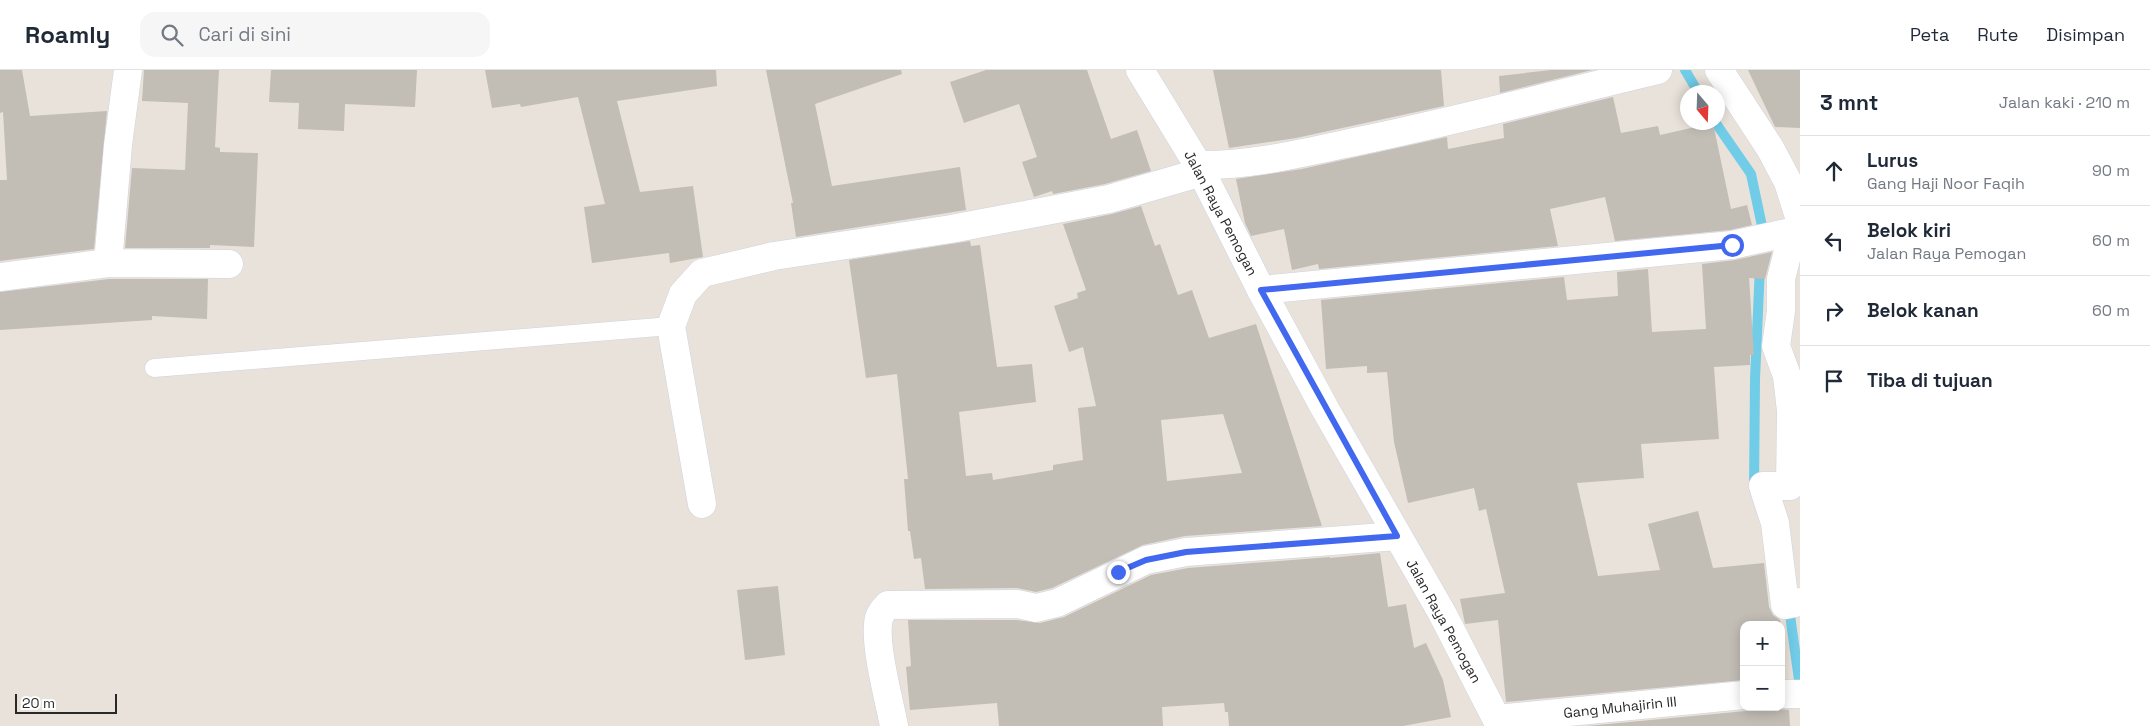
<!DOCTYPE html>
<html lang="id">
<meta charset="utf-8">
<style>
:root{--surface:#fff;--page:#f6f6f7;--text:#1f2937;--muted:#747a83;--line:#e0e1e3}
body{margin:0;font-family:"Space Grotesk",sans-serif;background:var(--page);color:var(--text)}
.controls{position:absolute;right:15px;bottom:15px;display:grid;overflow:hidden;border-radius:10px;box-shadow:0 2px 12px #0003}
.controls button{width:45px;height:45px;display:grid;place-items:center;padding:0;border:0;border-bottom:1px solid var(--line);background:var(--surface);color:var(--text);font:25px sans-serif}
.compass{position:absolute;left:1680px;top:15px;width:45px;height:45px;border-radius:50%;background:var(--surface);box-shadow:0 2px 12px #0003;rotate:161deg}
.scale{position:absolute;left:15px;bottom:12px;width:102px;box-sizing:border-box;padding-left:5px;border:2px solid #282828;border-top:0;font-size:14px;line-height:18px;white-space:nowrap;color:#282828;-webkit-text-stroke:4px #fff;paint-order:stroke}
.stop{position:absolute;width:15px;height:15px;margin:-11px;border:4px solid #4168ef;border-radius:50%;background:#fff}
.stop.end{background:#4168ef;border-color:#fff;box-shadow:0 1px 5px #0008}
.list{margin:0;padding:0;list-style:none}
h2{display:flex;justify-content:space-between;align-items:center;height:65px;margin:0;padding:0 20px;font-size:21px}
h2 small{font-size:16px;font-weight:400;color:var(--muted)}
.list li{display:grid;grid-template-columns:32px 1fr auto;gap:15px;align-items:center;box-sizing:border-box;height:70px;padding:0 20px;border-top:1px solid var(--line)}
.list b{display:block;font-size:19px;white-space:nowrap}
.list p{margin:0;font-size:16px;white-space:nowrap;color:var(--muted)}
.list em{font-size:16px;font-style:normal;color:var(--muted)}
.icon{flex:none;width:28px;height:28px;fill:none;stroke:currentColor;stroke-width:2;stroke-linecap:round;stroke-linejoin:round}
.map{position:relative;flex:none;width:1800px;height:656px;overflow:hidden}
header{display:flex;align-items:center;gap:30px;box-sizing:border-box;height:70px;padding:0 25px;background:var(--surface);border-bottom:1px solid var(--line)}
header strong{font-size:24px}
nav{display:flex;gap:28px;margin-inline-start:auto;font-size:18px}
.search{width:350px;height:45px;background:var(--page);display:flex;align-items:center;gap:12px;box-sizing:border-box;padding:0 18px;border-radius:15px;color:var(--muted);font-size:19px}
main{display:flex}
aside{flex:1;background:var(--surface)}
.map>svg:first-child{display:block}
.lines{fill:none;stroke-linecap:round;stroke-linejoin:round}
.stream{stroke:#71cce7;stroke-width:10}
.building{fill:#c2bdb5;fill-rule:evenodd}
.service-casing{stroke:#cfd3e0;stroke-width:19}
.minor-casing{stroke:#cfd3e0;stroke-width:29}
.tertiary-casing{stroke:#cfd3e0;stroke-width:29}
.service{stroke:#fff;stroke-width:18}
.minor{stroke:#fff;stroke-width:28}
.tertiary{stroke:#fff;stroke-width:28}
.route{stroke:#4168ef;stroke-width:6}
.labels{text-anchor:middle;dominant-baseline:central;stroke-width:4;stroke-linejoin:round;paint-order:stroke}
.street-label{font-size:14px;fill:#282828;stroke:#fff}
</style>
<header>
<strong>Roamly</strong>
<div class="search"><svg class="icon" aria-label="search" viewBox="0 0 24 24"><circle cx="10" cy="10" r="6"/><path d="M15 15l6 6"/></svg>Cari di sini</div>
<nav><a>Peta</a><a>Rute</a><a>Disimpan</a></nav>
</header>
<main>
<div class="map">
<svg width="1800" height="656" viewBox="0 0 1800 656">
<rect width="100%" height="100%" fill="#e9e2da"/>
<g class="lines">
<path class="stream" d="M1685,0l13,22
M1715,52l36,52 11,52 -1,11
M1754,419l1,-110 5,-113
M1783,536l7,9 10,72"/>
</g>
<path class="building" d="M0,0h22l8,46 77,-5 -13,138 -94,12v-81h7l-4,-68 -3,1z
M144,0h75l-4,77 5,1v4l38,1 -4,94 -44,-2v3h-85l7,-80 53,2 3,-67 -46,-2z
M271,0h146l-2,37 -70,-3 -1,27 -46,-2 1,-26 -30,-1z
M485,0h231l1,16 -100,15 23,91 53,-6 10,71 -33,6 -1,-10 -77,10 -8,-56 21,-3 -27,-107 -57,10 -1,-3 -28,4z
M766,0h135l1,4 -87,30 17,82 128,-19 6,43 -170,27 -5,-34h2z
M986,0h101l24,69 26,-9 14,41 -46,13 -52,10 -1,-3 -18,6 -12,-35 15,-5 -18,-53 -55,19 -14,-41z
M1213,0h228l3,36 -148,32 -67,10z
M1551,0h41l-92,23 -1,-17z
M1748,0h52v58l-25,-1z
M1613,27l8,36 37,-7 2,9 53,-12 18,86 16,-4 5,20 -22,5 -115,11 -10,-44 -55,12 8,37 -239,23 -1,-5 -26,6 -8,-41 -33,7 -6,-13 -9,-44 66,-10 145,-32 1,12 56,-11 -1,-14z
M1141,136l14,40 5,-2 18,51 14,-5 17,48 47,-14 66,202 -137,10 -42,9 -91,43 -16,4 -19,-4 -92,1 -4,-31 -7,1 -4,-28h-2l-4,-52h4l-11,-105 -31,4 -17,-118 121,-19 1,5 9,-1 17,122 35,-3 4,38 -77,10 7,64 26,-3 1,7 60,-10v-5l30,-5 -5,-52 18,-2 -13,-59 -14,5 -15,-46 24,-8 -1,-5 9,-3 -23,-66 49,-10zM1223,344l19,59 -75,8 -6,-61z
M1772,182l-7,27 -16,-1 5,77h-4v10l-36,2 5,72 -78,5 3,34 -67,5 21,93 62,-6 -12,-46 50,-13 15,57 51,-5 5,44 4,8 7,5 1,5h-37v55l-238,22 -8,-82 -33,4 -5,-25 45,-6 -19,-84 -7,2 -5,-23 -66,15 -14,-61 -7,-70 -20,1v-7l-41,3 -5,-69 243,-23 3,23 51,-4 -1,-24 31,-3 4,63 54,-3 -4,-65 33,-4z
M109,209h99l-1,40 -55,-3v4l-152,10v-38z
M1380,483l8,54 18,-3 8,44 12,-5 17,37 8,37 -48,9h-174l-1,-14h-3l-1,-9 -62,4 1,19h-164l-2,-23 -87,7 -4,-43 5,-1 -3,-46h107l25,3 24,-6 87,-42 37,-7 142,-11v1z
M778,516l7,69 -40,5 -8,-70z
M1754,637l35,3 1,16h-203l159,-15z"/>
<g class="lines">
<g class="service-casing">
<path id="service" d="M154,298l517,-42"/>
</g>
<g class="minor-casing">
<path id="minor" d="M1719,0l51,78 18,34 12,38
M1198,95c54,1 108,-13 161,-24 100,-21 199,-47 299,-71
M1793,161l-12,48v32l-5,35 11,30 4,35 -1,75h-27l12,37 10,82 15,-3
M108,193l10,-118 10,-75
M0,207l108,-14 121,1
M1261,220l471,-45 68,-15
M702,434l-31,-178 12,-32 19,-21 72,-17 177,-27 158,-30 93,-27
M1781,624h19
M1497,649l247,-24
M894,656c-5,-27 -21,-84 -15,-108 2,-6 5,-9 9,-13l129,-1 19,4 21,-5 89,-43 40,-8 211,-16"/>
</g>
<g class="tertiary-casing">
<path id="tertiary" d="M1140,0l58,95 63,125 63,117 118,206 58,113"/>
</g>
<use href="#service" class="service"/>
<use href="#minor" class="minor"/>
<use href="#tertiary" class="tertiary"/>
</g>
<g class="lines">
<path class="route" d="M1118,502l28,-12 40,-8 211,-16 -136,-246 471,-45"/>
</g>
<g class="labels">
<g class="street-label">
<text transform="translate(1221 143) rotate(62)">Jalan Raya Pemogan</text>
<text transform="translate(1444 551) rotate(61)">Jalan Raya Pemogan</text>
<text transform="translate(1620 637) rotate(-6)">Gang Muhajirin III</text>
</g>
</g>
</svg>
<div class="controls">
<button>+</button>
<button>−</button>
</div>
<svg class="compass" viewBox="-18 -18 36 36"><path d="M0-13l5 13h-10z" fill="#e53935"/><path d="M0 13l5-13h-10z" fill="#747a83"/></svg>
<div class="scale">20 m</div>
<div class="stop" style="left:1732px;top:175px"></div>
<div class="stop end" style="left:1118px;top:502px"></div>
</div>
<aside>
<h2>3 mnt<small>Jalan kaki · 210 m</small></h2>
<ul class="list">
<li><svg class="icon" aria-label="ahead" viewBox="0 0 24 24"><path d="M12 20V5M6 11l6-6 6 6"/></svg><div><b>Lurus</b><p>Gang Haji Noor Faqih</p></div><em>90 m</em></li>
<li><svg class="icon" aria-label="left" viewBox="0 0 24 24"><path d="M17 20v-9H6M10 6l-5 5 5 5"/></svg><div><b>Belok kiri</b><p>Jalan Raya Pemogan</p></div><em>60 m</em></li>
<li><svg class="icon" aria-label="right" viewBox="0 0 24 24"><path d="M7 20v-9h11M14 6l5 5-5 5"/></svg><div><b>Belok kanan</b></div><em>60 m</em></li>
<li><svg class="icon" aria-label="arrive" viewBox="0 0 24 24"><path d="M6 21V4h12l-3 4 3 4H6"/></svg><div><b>Tiba di tujuan</b></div></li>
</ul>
</aside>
</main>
